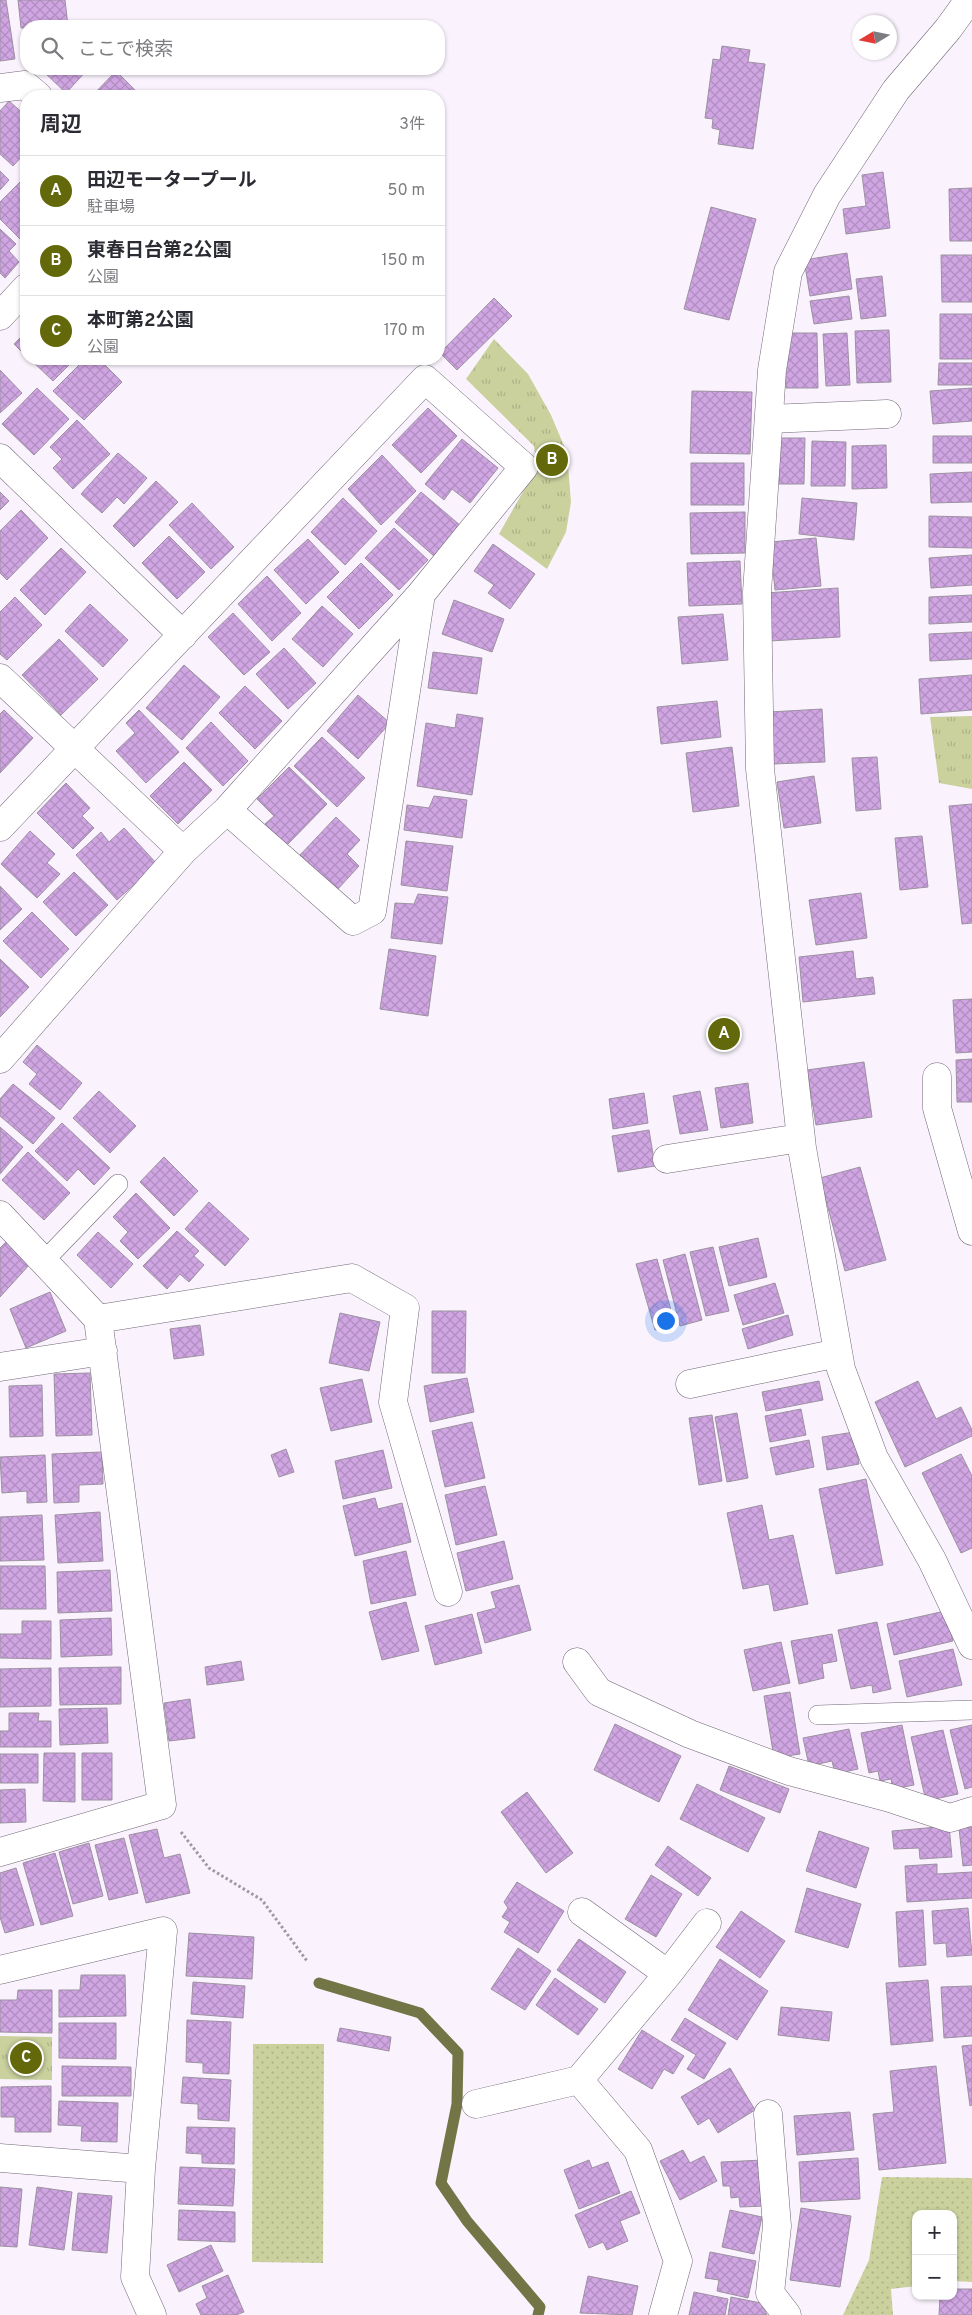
<!DOCTYPE html>
<html lang="ja">
<meta charset="utf-8">
<style>
:root{--surface:#fff;--page:#f7f7f7;--text:#2b2b33;--muted:#7c7c81;--line:#e1e1e2;--accent:#63690b}
body{margin:0;font-family:Overpass,"Noto Sans JP",sans-serif;background:var(--page);color:var(--text)}
.controls{position:absolute;right:15px;bottom:15px;display:grid;overflow:hidden;border-radius:10px;box-shadow:0 1px 4px #0004}
.controls button{width:45px;height:45px;display:grid;place-items:center;padding:0;border:0;border-bottom:1px solid var(--line);background:var(--surface);color:var(--text);font:25px sans-serif}
.compass{position:absolute;left:852px;top:15px;width:45px;height:45px;border-radius:50%;background:var(--surface);box-shadow:0 1px 4px #0004;rotate:260deg}
.you{position:absolute;left:665px;top:1320px;width:18px;height:18px;margin:-12px;border:4px solid #fff;border-radius:50%;background:#1a73e8;box-shadow:0 0 0 8px #1a73e833}
.badge{display:grid;place-items:center;width:32px;height:32px;border-radius:50%;background:var(--accent);color:#fff;font-size:16px;font-weight:700}
.pin{position:absolute;translate:-50% -50%;border:2px solid #fff;box-shadow:0 1px 5px #0006}
.list{margin:0;padding:0;list-style:none}
h2{display:flex;justify-content:space-between;align-items:center;height:65px;margin:0;padding:0 20px;font-size:21px}
h2 small{font-size:16px;font-weight:400;color:var(--muted)}
.list li{display:grid;grid-template-columns:32px 1fr auto;gap:15px;align-items:center;box-sizing:border-box;height:70px;padding:0 20px;border-top:1px solid var(--line)}
.list b{display:block;font-size:19px;white-space:nowrap}
.list p{margin:0;font-size:16px;white-space:nowrap;color:var(--muted)}
.list em{font-size:16px;font-style:normal;color:var(--muted)}
.icon{flex:none;width:28px;height:28px;fill:none;stroke:currentColor;stroke-width:2;stroke-linecap:round;stroke-linejoin:round}
.map{position:relative;flex:none;width:972px;height:2315px;overflow:hidden}
.search{position:absolute;background:var(--surface);box-shadow:0 1px 4px #0004;left:20px;top:20px;width:425px;height:55px;display:flex;align-items:center;gap:12px;box-sizing:border-box;padding:0 18px;border-radius:20px;color:var(--muted);font-size:19px}
.panel{position:absolute;background:var(--surface);box-shadow:0 1px 4px #0004;left:20px;top:90px;width:425px;height:275px;border-radius:20px}
.map>svg:first-child{display:block}
.grass{fill:url(#grass-dots)}
.park{fill:url(#park-tufts)}
.lines{fill:none;stroke-linecap:round;stroke-linejoin:round}
.stream{stroke:#727546;stroke-width:11}
.building{fill:url(#building-cross-hatch);stroke:#9c91a1}
.lane-casing{stroke:#716776;stroke-width:20}
.street-casing{stroke:#716776;stroke-width:29}
.path{stroke:#9e98a0;stroke-width:3;stroke-dasharray:2.5 2.5;stroke-linecap:butt}
.lane{stroke:#fff;stroke-width:19}
.street{stroke:#fff;stroke-width:28}
</style>
<div class="map">
<svg width="972" height="2315" viewBox="0 0 972 2315">
<defs>
<pattern id="grass-dots" width="8" height="8" patternUnits="userSpaceOnUse" patternTransform="scale(1.25)"><rect width="8" height="8" fill="#cad19d"/><path d="M2 2h.1M6 6h.1" fill="none" stroke="#adb286" stroke-width="1.8" stroke-linecap="round"/></pattern>
<pattern id="park-tufts" width="24" height="20" patternUnits="userSpaceOnUse" patternTransform="scale(1.25)"><rect width="24" height="20" fill="#cad19d"/><path d="M3 7l-1-3M5 7V3M7 7l1-3M15 17l-1-3M17 17v-4M19 17l1-3" fill="none" stroke="#adb286"/></pattern>
<pattern id="building-cross-hatch" width="8" height="8" patternUnits="userSpaceOnUse" patternTransform="scale(1.25)"><rect width="8" height="8" fill="#cfa5e2"/><path d="M0 0l8 8M0 8l8-8" fill="none" stroke="#b18dc1"/></pattern>
</defs>
<rect width="100%" height="100%" fill="#faf3fd"/>
<path class="grass" d="M253,2044h71l-1,219 -71,-1z
M882,2177l90,1v104l-19,-1v-67h-37v72l-25,3 2,26h-50l26,-55z"/>
<path class="park" d="M494,339l34,35 23,41 16,38 4,49 -5,30 -19,37 -48,-35 38,-67 -3,-21 -68,-67z
M972,716v73l-33,-6 -9,-66z
M0,2036l52,1v43l-52,-1z"/>
<g class="lines">
<path class="stream" d="M319,1983l101,30 38,40 -1,51 -16,79 26,38 73,86 -2,8"/>
</g>
<path class="building" d="M0,0h6l9,59 -15,2z
M18,0h47l3,26 -47,2z
M722,46l28,4 -2,12 17,2 -12,85 -35,-5 2,-14 -8,-2 1,-9 -8,-1 8,-59 7,1z
M48,69h40l-22,24 -22,-21z
M116,71l25,25h-49z
M9,101l17,15v36l-13,14 -13,-12v-43z
M0,171l9,9 -9,10z
M883,172l7,56 -44,6 -3,-25 23,-3 -4,-31z
M24,178l2,3v64l-26,-26v-17z
M972,188v53h-22l-1,-52z
M711,207l45,12 -27,101 -45,-11z
M0,229l16,15 -7,7 10,11 -14,16 -5,-5z
M847,253l5,36 -42,7 -6,-36z
M941,255h31v47h-30z
M882,276l4,40 -25,3 -5,-40z
M849,296l3,23 -38,5 -4,-23z
M494,298l18,18 -55,54 -17,-17z
M940,314h32v45h-32z
M889,330l2,52 -34,1 -2,-52z
M26,332v24l-12,-12z
M784,333h33l1,55h-32z
M847,333l3,52 -24,1 -3,-52z
M30,359h45l-22,22z
M85,359h14l23,23 -38,38 -31,-29z
M939,363h33v22h-34z
M0,370l22,23 -22,20z
M37,388l32,31 -35,36 -32,-31z
M972,388v33l-39,3 -3,-33z
M692,391l60,1 -2,62 -60,-1z
M428,408l29,28 -36,37 -29,-28z
M77,420l33,34 -37,35 -20,-21 9,-9 -12,-12z
M933,436h39v27h-39z
M779,438h26l-1,46h-25z
M462,439l36,29 -28,35 -18,-14 -8,11 -19,-16z
M812,441l34,1 -1,44h-34z
M886,445l1,43 -35,1v-43z
M118,453l29,25 -23,26 -7,-7 -15,16 -21,-19z
M382,455l34,36 -35,34 -33,-36z
M691,463h53v42h-53z
M972,472v30l-41,1 -1,-29z
M156,481l22,21 -44,45 -21,-21z
M0,492l9,9 -9,9z
M421,492l40,34 -26,31 -40,-35z
M343,498l34,33 -32,34 -34,-33z
M802,498l55,5 -3,37 -55,-6z
M192,503l42,44 -23,22 -42,-44z
M21,510l27,28 -41,42 -7,-7v-42z
M745,512v41l-54,1 -1,-41z
M929,516l43,1v31l-43,-1z
M394,528l34,32 -29,30 -34,-32z
M169,536l36,36 -28,27 -35,-36z
M816,538l5,48 -46,4 -5,-48z
M308,539l31,33 -33,32 -32,-34z
M493,544l42,30 -25,35 -22,-16 6,-8 -20,-14z
M61,548l25,24 -41,43 -25,-25z
M972,555v30l-41,3 -2,-30z
M740,561l2,43 -53,2 -2,-43z
M361,563l32,32 -34,34 -32,-32z
M267,576l34,37 -29,28 -34,-37z
M838,588l2,49 -71,4 -4,-48z
M972,595v27l-43,2v-27z
M15,597l27,28 -35,35 -7,-6v-42z
M454,600l50,19 -12,33 -50,-18z
M90,604l38,36 -25,27 -38,-36z
M322,606l31,28 -30,33 -31,-28z
M233,613l37,39 -26,23 -36,-38z
M723,614l5,46 -46,4 -4,-47z
M972,632v27l-42,2 -1,-27z
M59,639l39,40 -37,36 -39,-40z
M284,648l32,35 -28,26 -32,-35z
M433,652l49,6 -5,36 -49,-6z
M184,665l36,32 -38,43 -36,-32z
M972,675v35l-51,4 -2,-35z
M245,686l37,35 -27,28 -36,-36z
M358,695l32,28 -32,36 -31,-28z
M717,701l4,36 -60,7 -4,-37z
M822,709l3,53 -52,2 -3,-52z
M4,710l29,28 -33,35v-59z
M139,710l40,42 -33,31 -30,-32 19,-18 -9,-10z
M457,714l26,4 -11,77 -55,-9 9,-63 29,5z
M211,722l37,39 -25,25 -37,-38z
M322,737l43,41 -28,29 -43,-41z
M732,747l7,59 -46,6 -7,-59z
M877,757l4,52 -25,2 -4,-53z
M184,762l28,28 -34,34 -28,-28z
M289,767l38,37 -40,41 -22,-21 9,-8 -17,-17z
M814,776l7,47 -37,5 -7,-46z
M66,783l24,25 -8,8 12,12 -21,21 -36,-36z
M434,796l33,4 -5,38 -58,-8 3,-25 22,3z
M972,804v119l-10,1 -13,-118z
M336,817l24,23 -13,14 12,12 -22,24 -37,-35z
M124,828l33,36 -40,36 -41,-45 25,-23 8,10z
M30,831l25,23 -8,9 13,11 -23,24 -36,-34z
M922,836l6,51 -28,3 -5,-52z
M406,841l47,5 -6,45 -46,-6z
M74,872l34,33 -32,31 -33,-34z
M0,886l22,23 -22,21z
M861,893l6,45 -51,7 -7,-45z
M418,894l30,3 -6,47 -51,-6 4,-35 19,1z
M32,912l37,37 -28,29 -38,-37z
M389,949l47,7 -8,60 -48,-7z
M853,951l3,28 17,-2 2,17 -72,8 -4,-45z
M0,959l29,28 -29,30z
M972,999v53l-16,1 -3,-53z
M37,1045l45,38 -22,27 -31,-26 8,-10 -14,-12z
M972,1059v43h-15l-1,-42z
M864,1062l8,55 -56,8 -9,-55z
M748,1083l5,40 -32,5 -6,-40z
M13,1084l42,34 -22,26 -33,-28v-17z
M99,1091l37,35 -26,27 -37,-35z
M700,1091l8,39 -28,4 -7,-38z
M644,1093l4,30 -35,6 -4,-30z
M62,1123l48,45 -16,17 -16,-16 -11,12 -32,-30z
M0,1127l23,20 -23,27z
M649,1130l6,36 -37,6 -6,-36z
M28,1152l42,41 -26,27 -42,-40z
M164,1157l34,34 -24,25 -34,-34z
M860,1167l26,93 -41,11 -25,-93z
M136,1193l34,35 -32,31 -18,-18 8,-9 -15,-15z
M209,1202l40,37 -24,27 -40,-37z
M177,1231l22,20 -5,5 10,9 -15,17 -9,-8 -13,15 -24,-23z
M98,1232l35,32 -22,24 -34,-33z
M758,1238l9,39 -38,9 -10,-39z
M6,1242l24,22 -30,33v-49z
M713,1247l16,64 -23,5 -16,-64z
M685,1254l17,66 -22,6 -17,-66z
M657,1259l18,66 -20,5 -19,-66z
M775,1283l9,30 -41,12 -9,-30z
M50,1292l16,39 -40,17 -16,-39z
M432,1311h34l-1,62h-33z
M340,1313l40,9 -11,49 -40,-8z
M788,1315l5,20 -45,14 -6,-20z
M200,1325l4,30 -30,4 -4,-30z
M90,1373l2,62 -36,1 -2,-62z
M467,1378l7,34 -44,10 -6,-36z
M362,1379l10,43 -41,9 -11,-43z
M819,1381l4,19 -57,11 -4,-19z
M918,1381l18,38 25,-12 11,23v6l-67,31 -30,-65z
M42,1385l1,51 -33,1 -1,-51z
M801,1409l5,26 -36,7 -5,-26z
M737,1413l11,65 -21,4 -12,-65z
M712,1415l10,66 -23,4 -10,-67z
M472,1422l13,56 -40,9 -13,-56z
M854,1432l5,32 -32,6 -5,-33z
M809,1440l5,27 -38,8 -6,-27z
M286,1449l8,23 -15,5 -8,-22z
M383,1450l9,38 -49,11 -8,-38z
M102,1452l1,32 -24,1v17l-25,1 -2,-49z
M961,1454l11,22v72l-11,5 -39,-80z
M45,1455l2,47 -20,1v-12l-25,2 -2,-36z
M866,1479l17,86 -47,9 -17,-85z
M485,1486l12,49 -41,10 -11,-50z
M375,1498l3,11 24,-6 9,39 -56,14 -12,-50z
M762,1505l7,35 24,-5 15,69 -34,7 -5,-27 -26,5 -16,-76z
M100,1512l3,49 -45,2 -3,-48z
M42,1515l2,45 -44,1v-44z
M504,1541l9,38 -47,12 -9,-38z
M406,1551l10,44 -45,9 -8,-43z
M0,1566h45l1,43h-46z
M110,1570l2,41 -54,2 -1,-41z
M519,1585l12,45 -46,13 -8,-30 19,-5 -5,-16z
M406,1602l13,49 -37,9 -13,-48z
M945,1611l8,30 -59,14 -7,-31z
M472,1614l10,39 -47,12 -10,-39z
M111,1618l1,37 -51,2 -1,-37z
M22,1621h29v38l-51,-1v-24h22z
M877,1622l14,67 -18,4 -1,-8 -21,4 -13,-59z
M832,1634l5,27 -15,3 2,14 -25,6 -8,-43z
M781,1642l9,41 -37,8 -9,-41z
M953,1649l9,36 -55,12 -8,-36z
M241,1661l3,19 -37,5 -2,-18z
M121,1667v37l-61,1 -1,-37z
M51,1668v38l-51,1v-38z
M790,1692l10,62 -26,4 -10,-62z
M190,1699l5,39 -26,3 -5,-38z
M107,1708l1,35 -48,2 -1,-36z
M9,1713h30l-1,8h13v26h-51v-16h9z
M615,1724l66,32 -22,46 -65,-32z
M902,1725l12,60 -21,4 -2,-10 -11,2 -2,-10 -9,2 -8,-40z
M972,1725v62l-7,2 -15,-59z
M849,1729l9,40 -23,5 -3,-13 -23,5 -6,-28z
M943,1730l15,64 -32,7 -15,-64z
M44,1753h31v49l-32,-1z
M82,1753h30v47h-30z
M0,1754h38v29h-38z
M729,1766l60,23 -9,24 -60,-23z
M697,1784l68,34 -17,34 -68,-33z
M25,1789l1,33 -26,1v-33z
M527,1792l46,61 -27,20 -45,-61z
M949,1826l3,31 -32,2 -1,-11 -25,1 -2,-18z
M972,1827v38l-9,1 -4,-38z
M157,1829l7,29 16,-4 10,39 -44,10 -17,-68z
M819,1831l50,17 -13,40 -50,-17z
M124,1838l14,55 -29,7 -14,-55z
M89,1843l14,53 -30,8 -14,-52z
M668,1846l43,32 -13,18 -43,-31z
M55,1853l18,63 -32,9 -18,-62z
M937,1864v10l35,-2v26l-65,4 -2,-36z
M16,1868l18,57 -29,8 -5,-16v-44z
M651,1875l31,19 -26,43 -31,-18z
M517,1882l47,29 -26,42 -34,-21 6,-10 -8,-5 6,-9 -4,-6z
M807,1888l54,16 -13,44 -53,-16z
M968,1908l4,47 -25,2 -1,-14 -12,1 -2,-33z
M923,1910l3,55 -27,2 -3,-55z
M741,1911l44,30 -25,37 -44,-31z
M189,1933l65,4 -2,42 -66,-3z
M579,1939l47,33 -21,31 -48,-33z
M518,1948l33,23 -26,39 -34,-21z
M720,1959l48,32 -31,49 -49,-30z
M81,1975h44l1,41 -67,1v-27h21z
M555,1978l43,31 -20,26 -42,-30z
M928,1980l5,61 -42,4 -5,-62z
M193,1982l52,4 -2,32 -52,-4z
M972,1986v50l-28,2 -3,-51z
M18,1990h34v43l-52,-1v-32h17z
M781,2007l51,5 -3,29 -51,-6z
M685,2018l41,25 -22,36 -17,-10 9,-14 -25,-15z
M187,2020l44,2 -2,52 -26,-1v-10l-17,-1z
M59,2023h57v36l-57,-1z
M340,2028l51,9 -2,14 -52,-10z
M642,2030l42,26 -11,18 -9,-5 -12,20 -34,-20z
M972,2045v60l-2,1 -8,-60z
M62,2066l69,1v29h-69z
M936,2066l10,97 -67,7 -6,-56 21,-2 -4,-41z
M730,2068l25,42 -37,23 -9,-15 -11,7 -17,-28z
M183,2077l48,3 -2,41 -31,-2v-15l-17,-1z
M51,2086v46h-36v-15h-14v-30z
M59,2101l59,2 -1,39 -36,-1 1,-15 -24,-1z
M850,2112l4,38 -57,5 -3,-39z
M187,2127l48,1 -1,36 -32,-1v-9l-16,-1z
M683,2150l7,13 14,-7 13,25 -37,19 -20,-39z
M858,2158l2,41 -59,3 -2,-40z
M589,2160l3,8 16,-6 12,31 -41,16 -15,-39z
M763,2160l2,46 -25,1 -1,-10 -8,1 -1,-12h-7l-2,-24z
M180,2167l55,2 -2,37 -55,-2z
M0,2187l22,2 -5,58 -17,-1z
M37,2187l35,5 -8,58 -35,-5z
M631,2191l9,22 -20,8 8,20 -21,9 -4,-8 -14,6 -14,-33z
M78,2193l34,3 -5,57 -35,-3z
M801,2208l50,8 -11,71 -50,-7z
M179,2210l56,2v30l-57,-2z
M730,2210l32,7 -8,37 -32,-7z
M211,2245l12,26 -44,21 -12,-27z
M710,2252l46,9 -8,37 -31,-7 2,-11 -14,-2z
M228,2275l16,37 -8,3h-35l-5,-11 11,-6 -5,-12z
M588,2276l50,10 -6,29 -52,-2z
M953,2289h19v26h-33l1,-19h13z
M694,2292l34,7 -3,16h-36z
M731,2297l30,6 6,12h-39z"/>
<g class="lines">
<g class="lane-casing">
<path id="lane" d="M44,1261l74,-77
M818,1715l154,-5"/>
</g>
<g class="street-casing">
<path id="street" d="M969,0l-21,29 -52,61 -69,105 -39,77 -16,98 -15,222 3,177 42,379 39,221 33,89 58,102 40,85
M0,88l25,-3 13,11
M0,316l26,-28
M769,419l118,-5
M0,458l183,177
M0,678l183,173
M0,827l425,-448 99,88 -103,127 -49,317 -19,10 -126,-111
M0,1059l183,-208 44,-41 194,-216
M937,1077v31l35,123
M667,1159l133,-21
M0,1215l98,104 64,486 -162,47
M98,1319l254,-41 53,30 -12,94 55,190
M0,1367l103,-16
M690,1384l148,-31
M577,1662l22,30 91,42 99,37 101,27 60,20 22,-7
M582,1912l86,62
M0,1970l163,-39 -22,238 -6,108 17,38
M476,2104l103,-24
M768,2114l9,112 -7,67 17,22
M0,2158l141,11
M663,2315l15,-54 -40,-111 -59,-70 89,-106 39,-51"/>
</g>
<path class="path" d="M181,1832l28,36 53,32 45,61"/>
<use href="#lane" class="lane"/>
<use href="#street" class="street"/>
</g>
</svg>
<div class="controls">
<button>+</button>
<button>−</button>
</div>
<svg class="compass" viewBox="-18 -18 36 36"><path d="M0-13l5 13h-10z" fill="#e53935"/><path d="M0 13l5-13h-10z" fill="#7c7c81"/></svg>
<div class="you"></div>
<div class="pin badge" style="left:724px;top:1034px">A</div>
<div class="pin badge" style="left:552px;top:460px">B</div>
<div class="pin badge" style="left:26px;top:2058px">C</div>
<div class="search"><svg class="icon" aria-label="search" viewBox="0 0 24 24"><circle cx="10" cy="10" r="6"/><path d="M15 15l6 6"/></svg>ここで検索</div>
<section class="panel">
<h2>周辺<small>3件</small></h2>
<ul class="list">
<li><span class="badge">A</span><div><b>田辺モータープール</b><p>駐車場</p></div><em>50 m</em></li>
<li><span class="badge">B</span><div><b>東春日台第2公園</b><p>公園</p></div><em>150 m</em></li>
<li><span class="badge">C</span><div><b>本町第2公園</b><p>公園</p></div><em>170 m</em></li>
</ul>
</section>
</div>
